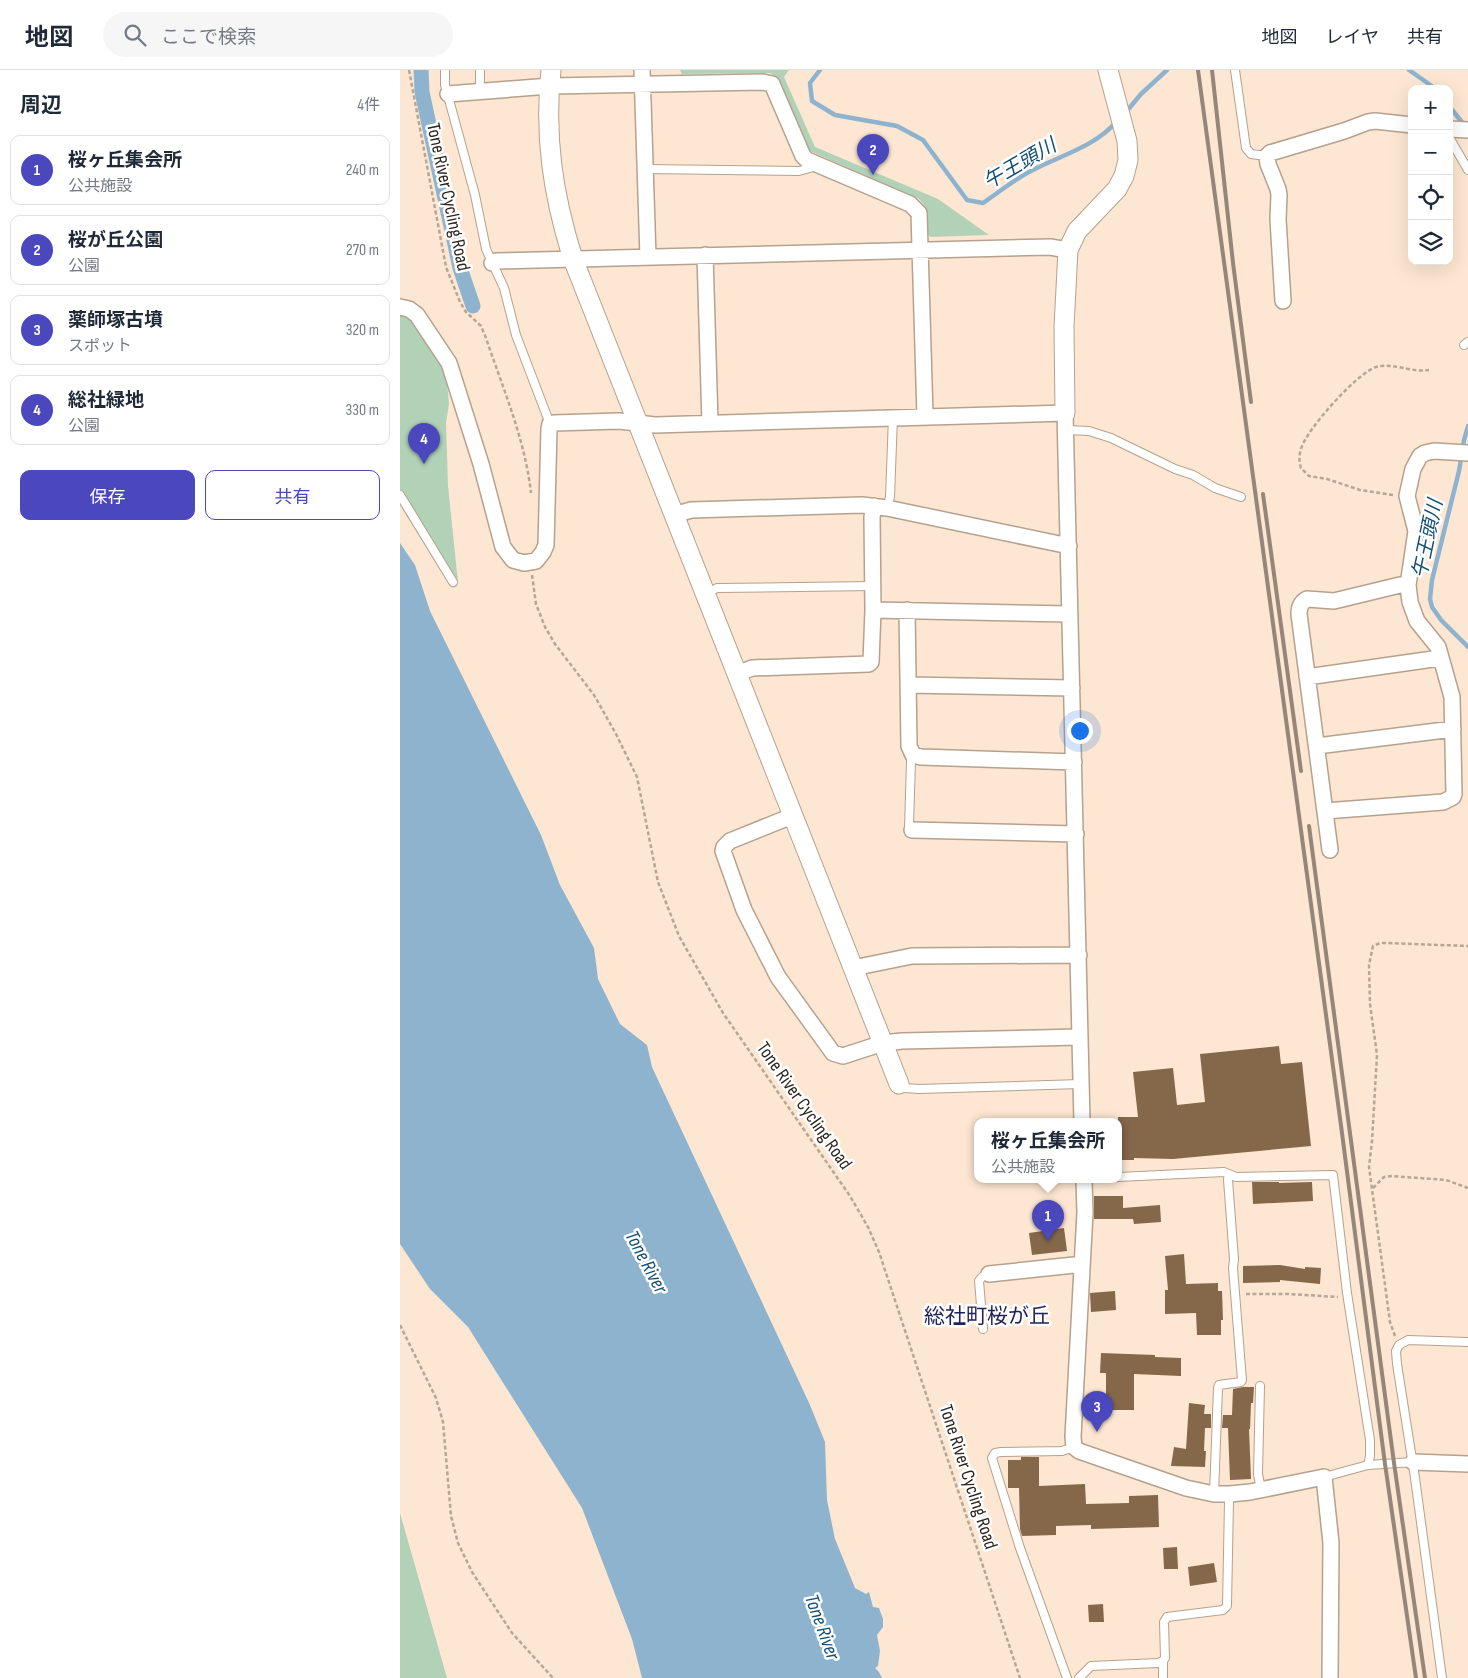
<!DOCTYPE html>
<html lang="ja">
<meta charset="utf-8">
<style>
:root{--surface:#fff;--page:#f6f6f7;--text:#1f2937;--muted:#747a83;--line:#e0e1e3;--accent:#4b48be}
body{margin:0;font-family:"Sofia Sans Condensed","Noto Sans JP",sans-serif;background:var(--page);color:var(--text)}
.controls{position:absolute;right:15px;top:15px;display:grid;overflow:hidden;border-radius:10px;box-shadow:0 5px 20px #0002}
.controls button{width:45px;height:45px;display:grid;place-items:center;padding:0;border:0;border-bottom:1px solid var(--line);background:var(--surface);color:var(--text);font:25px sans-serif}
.you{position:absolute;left:679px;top:660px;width:18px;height:18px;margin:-12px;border:4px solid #fff;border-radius:50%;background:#1a73e8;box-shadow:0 0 0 8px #1a73e833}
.badge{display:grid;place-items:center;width:32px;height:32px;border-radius:50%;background:var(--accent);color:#fff;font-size:16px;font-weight:700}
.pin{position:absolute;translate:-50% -41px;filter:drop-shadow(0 1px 2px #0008)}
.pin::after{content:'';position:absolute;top:26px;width:18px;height:15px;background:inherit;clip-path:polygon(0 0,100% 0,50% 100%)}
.popup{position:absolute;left:574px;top:1048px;width:148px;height:65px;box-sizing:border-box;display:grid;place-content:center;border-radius:10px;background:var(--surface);filter:drop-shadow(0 1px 4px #0005);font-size:16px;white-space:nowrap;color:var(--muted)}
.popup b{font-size:19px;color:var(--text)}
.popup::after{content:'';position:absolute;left:50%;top:100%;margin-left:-10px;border:10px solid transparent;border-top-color:var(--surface)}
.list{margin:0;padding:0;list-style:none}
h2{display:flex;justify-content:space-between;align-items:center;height:65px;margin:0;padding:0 20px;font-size:21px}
h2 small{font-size:16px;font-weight:400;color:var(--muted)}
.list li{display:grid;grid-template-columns:32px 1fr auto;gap:15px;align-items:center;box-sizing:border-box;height:70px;margin:0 10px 10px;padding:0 10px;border:1px solid var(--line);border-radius:10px}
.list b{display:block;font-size:19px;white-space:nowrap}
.list p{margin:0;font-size:16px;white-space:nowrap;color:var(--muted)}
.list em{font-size:16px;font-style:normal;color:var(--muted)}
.actions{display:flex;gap:10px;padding:15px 20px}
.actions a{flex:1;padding:11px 0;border:1px solid var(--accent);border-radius:10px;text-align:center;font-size:18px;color:var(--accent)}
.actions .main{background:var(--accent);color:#fff}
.icon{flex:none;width:28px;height:28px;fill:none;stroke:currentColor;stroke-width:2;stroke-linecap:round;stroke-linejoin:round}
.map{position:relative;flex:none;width:1068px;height:1608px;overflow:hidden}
header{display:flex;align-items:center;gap:30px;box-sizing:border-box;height:70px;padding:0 25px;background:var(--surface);border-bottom:1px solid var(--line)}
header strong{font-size:24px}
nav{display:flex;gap:28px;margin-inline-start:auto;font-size:18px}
.search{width:350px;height:45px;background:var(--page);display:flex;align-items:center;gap:12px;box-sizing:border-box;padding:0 18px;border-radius:28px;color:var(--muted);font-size:19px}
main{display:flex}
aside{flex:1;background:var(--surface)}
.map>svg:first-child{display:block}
.green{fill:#b1d2b7}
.water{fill:#8eb3cf}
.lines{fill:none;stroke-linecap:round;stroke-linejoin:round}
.stream{stroke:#8eb3cf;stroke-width:4.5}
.canal{stroke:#8eb3cf;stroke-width:15}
.building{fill:#85674a}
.service-casing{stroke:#b5a18d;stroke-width:10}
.minor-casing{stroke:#b5a18d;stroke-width:18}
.tertiary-casing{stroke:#b5a18d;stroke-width:21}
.path{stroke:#b7a695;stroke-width:2.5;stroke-dasharray:4 2.5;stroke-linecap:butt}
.service{stroke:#fff;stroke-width:8}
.minor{stroke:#fff;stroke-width:15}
.tertiary{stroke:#fff;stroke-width:19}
.rail{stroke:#958678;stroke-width:4}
.labels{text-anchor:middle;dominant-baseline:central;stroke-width:5;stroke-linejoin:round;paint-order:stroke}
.street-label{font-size:19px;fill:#2c241c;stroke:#fff}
.water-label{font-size:20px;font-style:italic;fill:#124f75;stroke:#fff}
.quarter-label{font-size:21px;fill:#22225b;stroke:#fff}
</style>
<header>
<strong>地図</strong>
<div class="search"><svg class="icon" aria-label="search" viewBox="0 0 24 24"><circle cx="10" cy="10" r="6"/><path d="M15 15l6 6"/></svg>ここで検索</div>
<nav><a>地図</a><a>レイヤ</a><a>共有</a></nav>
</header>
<main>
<aside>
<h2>周辺<small>4件</small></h2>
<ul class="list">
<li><span class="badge">1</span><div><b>桜ヶ丘集会所</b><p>公共施設</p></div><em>240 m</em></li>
<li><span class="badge">2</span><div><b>桜が丘公園</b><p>公園</p></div><em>270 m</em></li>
<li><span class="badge">3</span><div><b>薬師塚古墳</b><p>スポット</p></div><em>320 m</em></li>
<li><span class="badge">4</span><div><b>総社緑地</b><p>公園</p></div><em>330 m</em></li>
</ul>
<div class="actions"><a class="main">保存</a><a>共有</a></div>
</aside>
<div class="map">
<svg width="1068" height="1608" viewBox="0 0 1068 1608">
<rect width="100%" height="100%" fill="#fde7d2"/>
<path class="green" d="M280,0h109l-5,7 31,70 123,52 51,36 -58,2 -6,-5 -1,-27 -5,-6 -109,-48 -35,-75 -5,-3 -88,1z
M0,229l13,5 11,11 -10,10 20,27 8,14 5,16 2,22 -3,19 2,63 10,96 -1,4 -4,2 -3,-2 -50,-81z
M0,1443l47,165h-47z"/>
<path class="water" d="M0,473l15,22 15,46 111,224 19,50 34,63 4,31 22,45 27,21 5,22 158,338 15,37 2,58 8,39 20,49 11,6 3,-2 4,15 6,1 4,11v8l-6,8 3,16 -2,15 -3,2 4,4 3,6h-240l-10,-39 -50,-131 -114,-181 -38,-38 -30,-45z"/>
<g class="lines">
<path class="stream" d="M420,0l-10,13 2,18 23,14 62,11 26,14 44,60 16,3c16,-11 32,-24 48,-32 30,-16 64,-24 86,-50
M1009,0l27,19
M1049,36l16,20
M726,42l15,-18 26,-24
M1068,356l-4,14 -5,31 -27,109 -2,19 2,8 9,13 27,27"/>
<path class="canal" d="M21,0l1,22 38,176 13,38"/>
</g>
<path class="building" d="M879,976l2,18 21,-2 9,84 -138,13 -39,-1v2h-16v-43h20l-5,-45 40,-4 4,37 28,-3 -5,-48z
M852,1112h27v1l33,-1 1,19 -60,3z
M694,1126h29v12l37,-3 1,17 -27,2 -1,-5h-39z
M664,1158l3,23 -35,4 -3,-22z
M784,1184l2,30 32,-1v8h4l1,29h-2v15h-24l-1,-22 -31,1v-24h3l-3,-34z
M880,1195l25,4v-2l16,1 -1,16 -40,-4v2l-37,1v-17z
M715,1221l1,19 -25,2 -1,-19z
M701,1283l54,2v2l26,1v18l-47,-2v36h-28v-37h-6z
M843,1317h11l-1,16h-2l-1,26h-1l2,50 -21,1 -2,-52h-6l1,-13h9l1,-26z
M789,1333l16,2 -1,9h7v14h-6l-1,23h2l-1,16 -34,-1 3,-19 12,2z
M621,1387h18v29l46,-2 1,20 43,-1v-7l29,-1 1,32 -68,2v-4l-35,1v9l-34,1 -2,-7 -1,-41h-11v-28h13z
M777,1477l1,22h-14l-1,-21z
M814,1493l3,19 -27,4 -2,-19z
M703,1534l1,18h-15l-1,-17z"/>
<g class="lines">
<g class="service-casing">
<path id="service" d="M45,0v15l30,110 11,54 18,39 12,47 34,89
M835,0l11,78 5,6 16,2
M80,22v-22
M1049,67l19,33
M244,99l155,2 11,-3 4,-4
M1064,275l4,-3
M666,360l23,1 22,7 64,31 18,6 22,13 26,9
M0,425l53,87
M487,438l3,-11 3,-80
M305,524l12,-6 156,-2
M512,760l-3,-3 2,-66 2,-6
M499,1014l5,4 15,1 161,-5
M718,1107l106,-5 12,5 97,-2 14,118 23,147v16l-2,9
M583,1259l-4,-48 3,-4 7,-3
M860,1316l-2,88 3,16
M924,1407l44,-12 45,-3
M814,1424l4,-106 1,-3 22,-3 1,-2 -9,-112 1,-9 -6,-79 1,-6
M763,1591v17
M667,1608l-47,-130 -28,-90 3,-5 6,-1 61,-1 12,-4
M679,1608l12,-12 67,-3 5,-2 2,-3 -1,-36 3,-5 56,-7 4,-4 2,-105 1,-7
M1042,1608l-27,-200 -18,-114 -1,-13 3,-6 9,-5 60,2"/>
</g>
<g class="minor-casing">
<path id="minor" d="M242,0l6,187
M48,24l102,-8 213,-4 9,2 31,72 4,4 103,44 9,9 6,203
M1049,59l19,1
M305,185l5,168
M92,193l4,-2 554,-14 18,3
M883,231l-5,-82 1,-24 -1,-6 -10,-25 -1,-8 3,-3 74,-22 24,-9 7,-1 37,4
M0,237l9,2 8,6 32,48 32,101 22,83 10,13 11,3 12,-2 7,-9 3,-7 3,-116 1,-5 4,-1 65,-2 36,4 410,-12 17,709
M274,445l17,-5 171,-5 25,3 182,38
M473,540l197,4
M507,540l2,136 4,9 8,2 153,5
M337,604l15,-6 117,-4 2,-2 2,-52 -1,-93 2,-11
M907,607l133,-19
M508,615l164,3
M917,676l136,-17
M925,741l118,-9 10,-5 1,-3 -2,-97 -14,-50 -21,-26 -7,-19 -2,-17 8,-54 -9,-35 6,-27 7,-13 5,-3 9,-2 34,2
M392,746l-62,25 -6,6 -1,4 21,59 34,67 55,76 10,3 40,-13 19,-2 177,-4
M512,760l164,4
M930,780l-31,-236c0,-6 2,-12 8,-15l27,2 66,-16h8
M453,898l59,-12 167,-1
M684,1110l1,32 -12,225 1,10 5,4 107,37 28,6h16l20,-2 74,-15 7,66 -1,135
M589,1204l85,-9h8
M1013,1392l55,2"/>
</g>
<g class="tertiary-casing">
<path id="tertiary" d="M151,0c-7,67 2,125 22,189l326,825
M665,343l-1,-86 4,-77 9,-19 40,-42 7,-13 4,-16 -1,-19 -19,-71"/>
</g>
<path class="path" d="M9,0l37,197 14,35 6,10 15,14 5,12c17,51 39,101 45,155
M993,425l-33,-5 -33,-11 -18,-3 -8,-8c-2,-6 -2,-13 0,-19 5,-19 56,-76 75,-82 18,-5 35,6 53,3
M132,505l4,29 9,23 10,17 39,51 22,39 21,43 21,105 21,54 44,77 127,183 18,31 11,25 141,426
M973,1118l11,-11 8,-1 54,4 22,8
M846,1224h43l49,3
M0,1255l36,73 7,24 8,94 7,27 14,29 40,61 41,45
M995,1266l-5,-14 -21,-155 3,-26 5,-86 -7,-51 -1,-39 4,-19 7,-3h6l82,3"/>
<use href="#service" class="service"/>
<use href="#minor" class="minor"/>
<use href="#tertiary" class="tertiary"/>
<path class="rail" d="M798,0l144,1063 43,331 31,214
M812,0l21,193 18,139
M863,424l38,277
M909,756l85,637 31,215"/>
</g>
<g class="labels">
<g class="street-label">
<text transform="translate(48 127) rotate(78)">Tone River Cycling Road</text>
<text transform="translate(404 1036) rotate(55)">Tone River Cycling Road</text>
<text transform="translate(568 1407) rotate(72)">Tone River Cycling Road</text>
</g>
<g class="water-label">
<text transform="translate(620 94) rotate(-30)">午王頭川</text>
<text transform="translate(1028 469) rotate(-78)">午王頭川</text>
<text transform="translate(246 1192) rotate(62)">Tone River</text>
<text transform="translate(422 1557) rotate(70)">Tone River</text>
</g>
<g class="quarter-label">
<text x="587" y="1246">総社町桜が丘</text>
</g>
</g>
</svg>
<div class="controls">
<button>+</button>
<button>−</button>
<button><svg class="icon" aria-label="locate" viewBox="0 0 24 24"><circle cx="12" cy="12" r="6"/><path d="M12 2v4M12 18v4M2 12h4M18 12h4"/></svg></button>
<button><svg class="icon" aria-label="layers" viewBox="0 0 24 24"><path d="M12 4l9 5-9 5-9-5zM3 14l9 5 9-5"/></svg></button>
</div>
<div class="you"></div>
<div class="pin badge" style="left:648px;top:1171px">1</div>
<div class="popup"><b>桜ヶ丘集会所</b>公共施設</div>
<div class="pin badge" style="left:473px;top:105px">2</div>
<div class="pin badge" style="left:697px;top:1362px">3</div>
<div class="pin badge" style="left:24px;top:394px">4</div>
</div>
</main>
